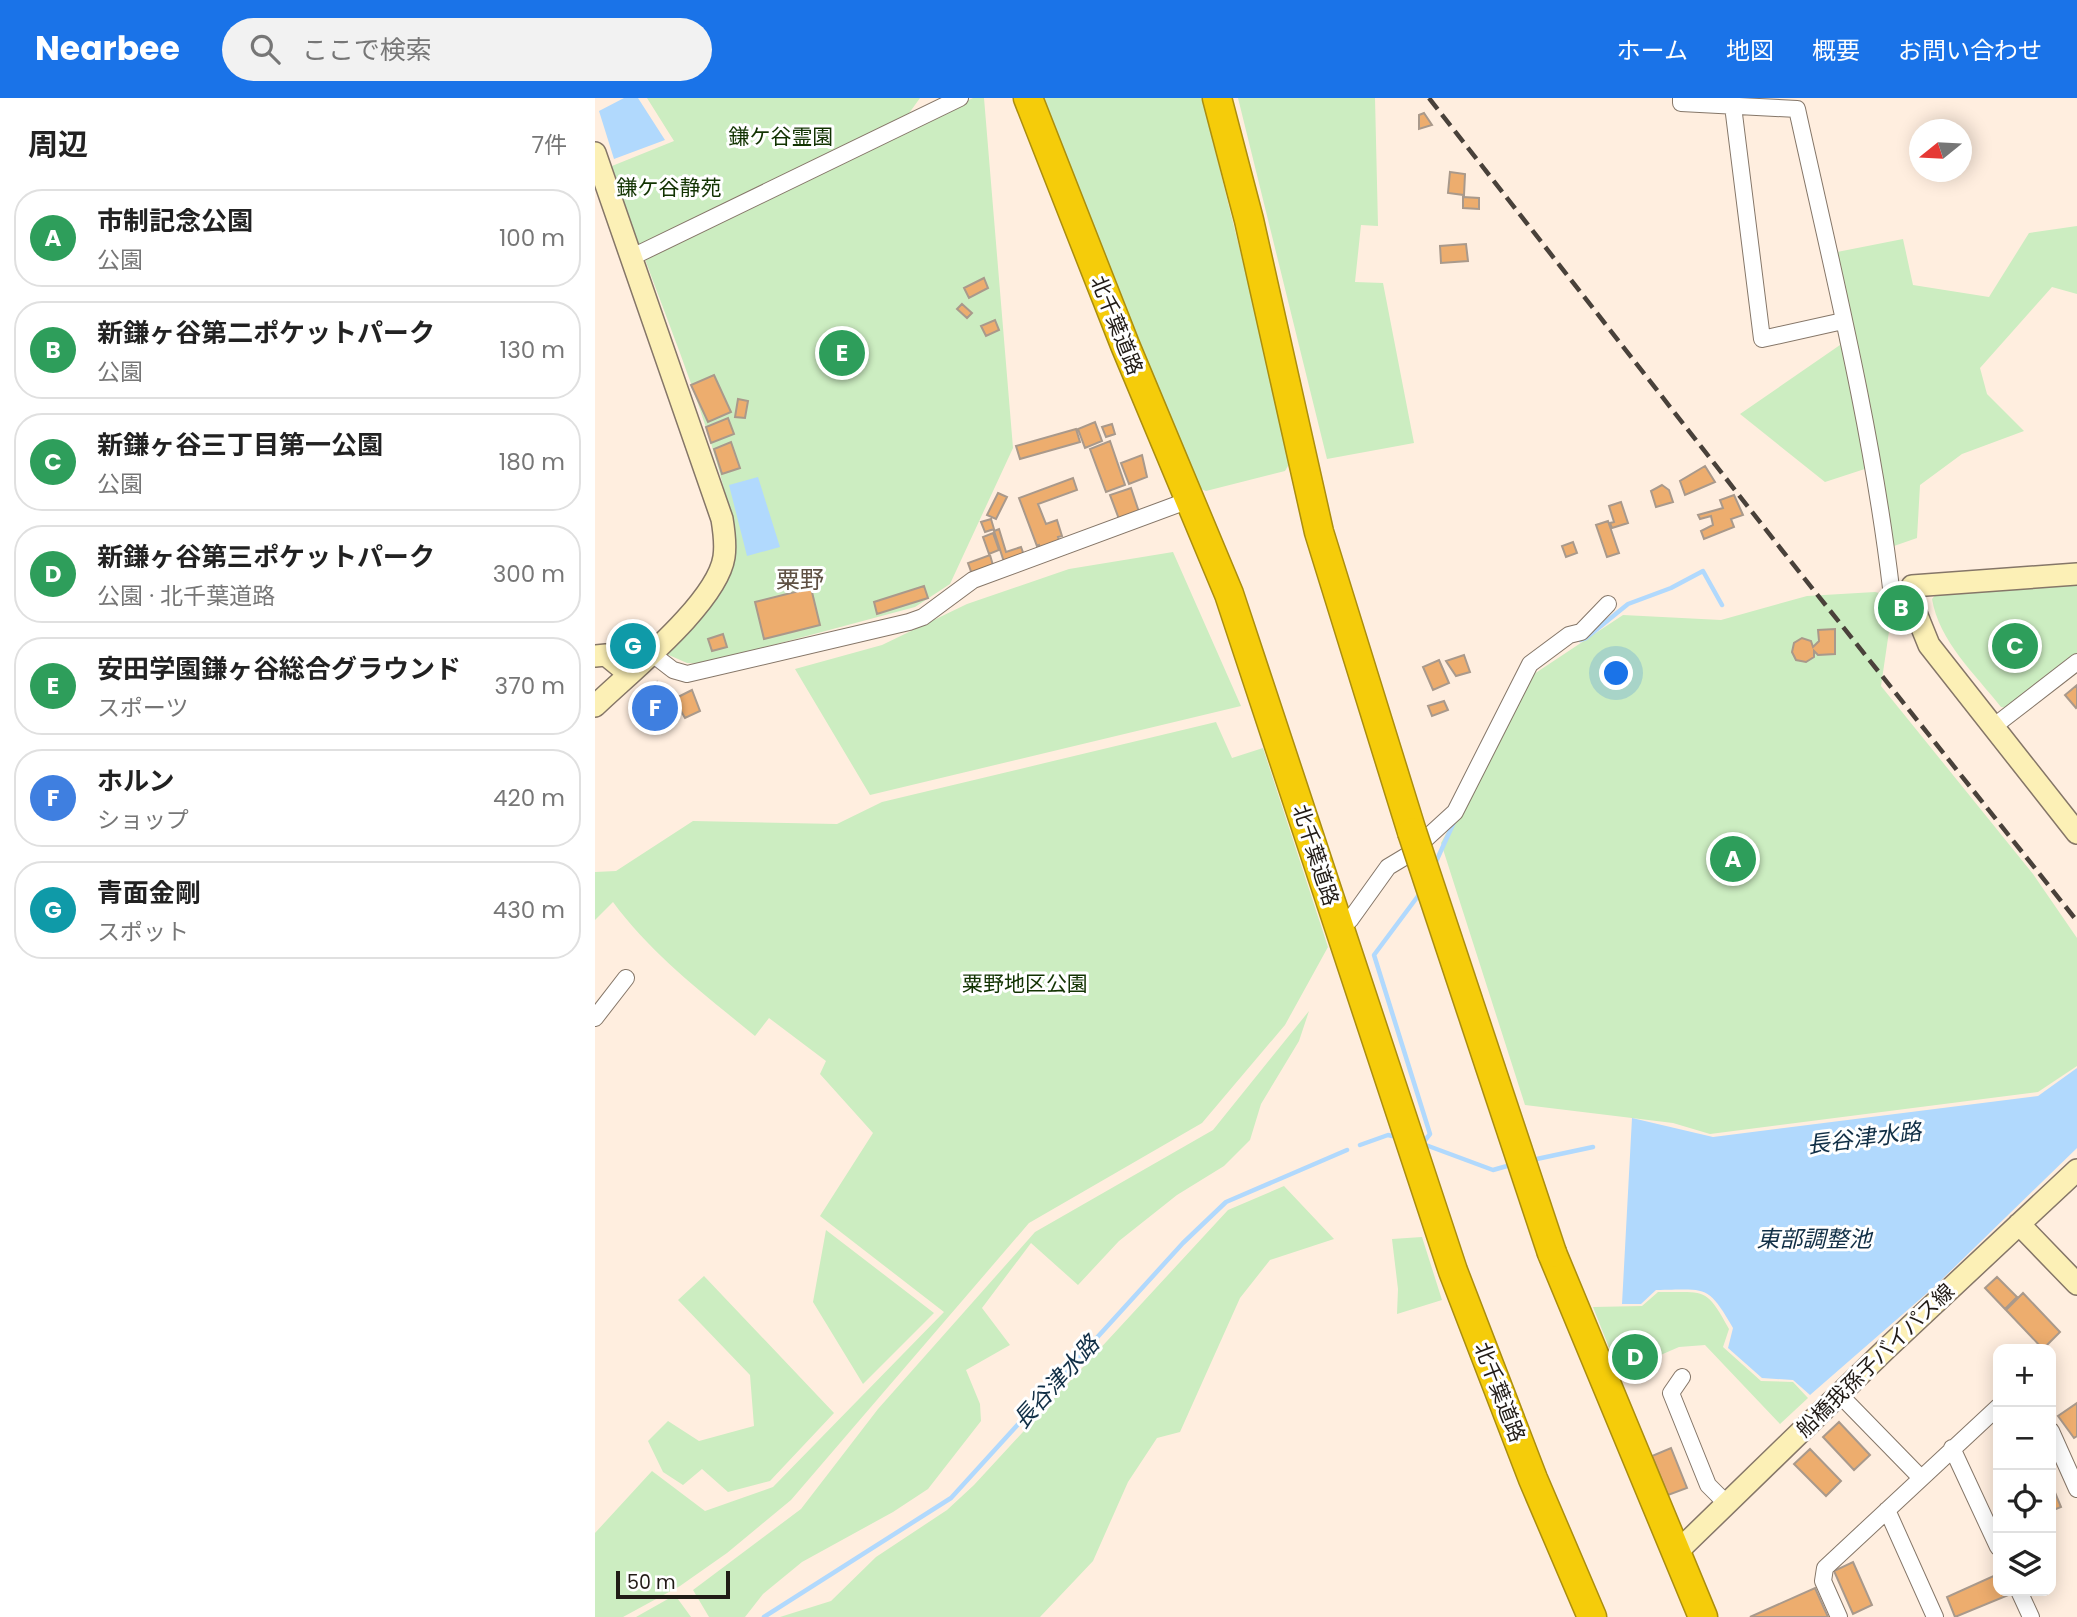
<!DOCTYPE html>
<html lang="ja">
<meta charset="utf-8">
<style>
:root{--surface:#fff;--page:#f2f2f2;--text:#222;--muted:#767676;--line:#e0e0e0;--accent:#1a73e8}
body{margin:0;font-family:Poppins,"Noto Sans JP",sans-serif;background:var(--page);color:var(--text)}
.controls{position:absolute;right:21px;bottom:21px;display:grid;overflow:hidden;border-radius:14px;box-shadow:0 4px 18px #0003}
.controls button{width:63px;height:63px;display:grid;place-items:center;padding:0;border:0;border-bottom:2px solid var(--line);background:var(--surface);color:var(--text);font:35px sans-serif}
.compass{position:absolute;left:1314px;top:21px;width:63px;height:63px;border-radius:50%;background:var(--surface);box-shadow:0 4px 18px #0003;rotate:252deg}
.scale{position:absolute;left:21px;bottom:18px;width:114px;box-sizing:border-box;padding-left:7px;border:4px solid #211b16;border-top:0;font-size:19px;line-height:24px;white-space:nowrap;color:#211b16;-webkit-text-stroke:5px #fff;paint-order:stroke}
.you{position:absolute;left:1022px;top:576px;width:24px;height:24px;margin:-18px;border:5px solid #fff;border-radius:50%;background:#1a73e8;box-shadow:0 0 0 10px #1a73e833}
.badge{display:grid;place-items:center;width:46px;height:46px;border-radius:50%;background:var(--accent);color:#fff;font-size:23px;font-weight:700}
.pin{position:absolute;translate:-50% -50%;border:4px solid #fff;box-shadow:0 2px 7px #0006}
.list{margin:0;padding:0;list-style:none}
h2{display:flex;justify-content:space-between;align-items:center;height:91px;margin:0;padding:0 28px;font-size:30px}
h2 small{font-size:23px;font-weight:400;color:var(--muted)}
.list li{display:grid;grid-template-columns:46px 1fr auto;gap:21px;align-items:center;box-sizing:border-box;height:98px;margin:0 14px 14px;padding:0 14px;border:2px solid var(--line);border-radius:28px}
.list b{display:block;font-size:26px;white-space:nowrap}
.list p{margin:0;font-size:23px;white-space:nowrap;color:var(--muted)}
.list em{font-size:23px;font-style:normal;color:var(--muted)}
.icon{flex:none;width:38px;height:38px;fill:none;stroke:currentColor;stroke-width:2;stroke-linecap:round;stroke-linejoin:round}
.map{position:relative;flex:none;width:1482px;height:1519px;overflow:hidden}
header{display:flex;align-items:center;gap:42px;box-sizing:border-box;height:98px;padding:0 35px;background:var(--accent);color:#fff}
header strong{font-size:33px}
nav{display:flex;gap:38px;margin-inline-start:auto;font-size:24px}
.search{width:490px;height:63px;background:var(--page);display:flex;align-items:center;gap:18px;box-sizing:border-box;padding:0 24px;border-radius:38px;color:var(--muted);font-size:26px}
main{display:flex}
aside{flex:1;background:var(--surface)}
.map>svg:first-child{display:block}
.green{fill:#ccedc1}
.water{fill:#b1d9fd}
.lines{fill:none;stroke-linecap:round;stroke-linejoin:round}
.stream{stroke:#b1d9fd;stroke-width:4.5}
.building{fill:#edad6e;stroke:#a9998b;stroke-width:2}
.street-casing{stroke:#857668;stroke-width:18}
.secondary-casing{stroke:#857668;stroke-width:24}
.highway-casing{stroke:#ab8e0e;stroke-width:31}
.street{stroke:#fff;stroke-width:16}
.secondary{stroke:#fcf0b6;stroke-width:21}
.highway{stroke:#f5cc0a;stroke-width:28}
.rail{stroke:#49413a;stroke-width:4.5;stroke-dasharray:14 7;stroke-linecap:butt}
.highway-bridge-casing{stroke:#ab8e0e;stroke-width:31;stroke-linecap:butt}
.highway-bridge{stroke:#f5cc0a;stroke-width:28}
.labels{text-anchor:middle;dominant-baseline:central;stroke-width:6;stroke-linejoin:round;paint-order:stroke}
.park-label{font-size:21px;fill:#123302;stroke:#fff}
.street-label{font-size:21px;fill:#211b16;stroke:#fff}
.water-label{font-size:23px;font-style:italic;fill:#112f46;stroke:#fff}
.quarter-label{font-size:24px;fill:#5e5043;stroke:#fff}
</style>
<header>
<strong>Nearbee</strong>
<div class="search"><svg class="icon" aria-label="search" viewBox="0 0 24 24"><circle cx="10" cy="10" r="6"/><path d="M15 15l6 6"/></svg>ここで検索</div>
<nav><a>ホーム</a><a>地図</a><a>概要</a><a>お問い合わせ</a></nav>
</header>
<main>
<aside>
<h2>周辺<small>7件</small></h2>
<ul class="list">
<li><span class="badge" style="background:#2e9e5b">A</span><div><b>市制記念公園</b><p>公園</p></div><em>100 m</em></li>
<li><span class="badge" style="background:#2e9e5b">B</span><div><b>新鎌ヶ谷第二ポケットパーク</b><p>公園</p></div><em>130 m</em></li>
<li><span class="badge" style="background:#2e9e5b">C</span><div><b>新鎌ヶ谷三丁目第一公園</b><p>公園</p></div><em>180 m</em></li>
<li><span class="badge" style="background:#2e9e5b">D</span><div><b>新鎌ヶ谷第三ポケットパーク</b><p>公園 · 北千葉道路</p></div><em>300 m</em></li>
<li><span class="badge" style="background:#2e9e5b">E</span><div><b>安田学園鎌ヶ谷総合グラウンド</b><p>スポーツ</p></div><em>370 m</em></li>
<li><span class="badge" style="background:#3f7fe0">F</span><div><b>ホルン</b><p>ショップ</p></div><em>420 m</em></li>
<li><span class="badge" style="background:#0f9aa8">G</span><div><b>青面金剛</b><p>スポット</p></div><em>430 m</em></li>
</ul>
</aside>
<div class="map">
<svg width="1482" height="1519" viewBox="0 0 1482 1519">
<rect width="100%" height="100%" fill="#ffeedf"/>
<path class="green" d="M52,0h273l-13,18 -269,131 -26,-81 62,-25z
M378,0h11l29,350 -63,136 -35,23 -213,57 -15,-1 -25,-11c31,-29 59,-48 70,-91 14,-49 -67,-245 -87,-302z
M442,0h165l90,361 -7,12 -79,20 -10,-4z
M643,0h137l3,128 -17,-1 -6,57 28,1 31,160 -87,16z
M1482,128v68l-25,-7 -72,81 7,26 37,37 -62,23 -42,31 -3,53 -23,8 -17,-81 -52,17 -85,-68 100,-69 -8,-92 71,-14 10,46 76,12 40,-64z
M578,454l68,154 -371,89 -75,-126 87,-24 85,-41 102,-35z
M1482,485v70l-69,55 -7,-1c-26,-33 -62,-66 -69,-108l5,-6z
M1280,494l31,7 8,32 -21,-14 -1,-6 -11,75 152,188 44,64v128l-39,26 -328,42 -37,-11 -148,-18 -84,-262 93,-169 89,-59 98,5 86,-24z
M621,624l16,36 31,-10 65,199 -43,78 -83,98 -173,100 -238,277 -64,53 -47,33 -57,31h-28v-84l57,-62 53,40 68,-24 171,-175 -124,-96 53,-83 -53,-59 6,-13 -57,-43 -14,18c-51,-42 -103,-81 -142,-134l-18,18v-48l21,-1 77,-50 144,3 45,-22z
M714,913l-10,30 -38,63 -11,36 -26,26 -47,29 -58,46 -41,44 -47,-42 -49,65 28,37 -44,25 14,34 1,17 -53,68 -35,23 -91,50 -39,32 -18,23h-36l-16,-27 108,-81 77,-100 157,-177 178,-102z
M689,1088l50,53 -64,21 -30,38 -60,134 -23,6 -29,44 -35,79 -53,56h-260l51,-16 45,-44 71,-47 27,-25 254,-275z
M231,1132l108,83 -71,71 -50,-82z
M827,1139l20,63 -45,14 1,-25 -6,-50z
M109,1178l130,137 -64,68 -42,11 -26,-23 -19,16 -20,-13 -15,-31 20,-20 31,20 55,-15 -4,-51 -72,-75z
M1063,1194c47,1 47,-7 71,37l-6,18 38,34 32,1 15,16 -28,26 -75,-79 -26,2 -60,26 -26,-66 49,-1z
M80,1497l16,22h-55z"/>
<path class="water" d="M29,0h14l27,42 -51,19 -15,-48z
M163,379l22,70 -33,9 -18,-71z
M1482,970v80l-143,139 -124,108 -17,-15 -31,-2 -34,-30 5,-20c-26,-45 -27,-38 -77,-38l-15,14h-19l10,-186 81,19 325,-41z"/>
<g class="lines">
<path class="stream" d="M985,542l6,-2 42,-34 43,-16 32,-17 19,34
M839,768l21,-46
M826,794l-47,63 56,179 -8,10
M828,1046l70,26 21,-6
M765,1047l28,-10 9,2
M937,1062l61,-13
M169,1519l187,-119 232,-255 43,-41 121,-52"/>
</g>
<path class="building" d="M829,15l8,12 -13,4v-14z
M855,74l15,2 -1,21 -16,-2z
M868,99l16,1v11l-16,-1z
M871,146l2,17 -27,2 -1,-17z
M389,180l4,10 -19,10 -5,-10z
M367,206l10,9 -5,5 -10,-9z
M400,222l4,10 -13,6 -5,-10z
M119,277l17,37 -23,10 -17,-37z
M143,301l10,2 -3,17 -10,-1z
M133,320l6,16 -23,9 -5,-16z
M500,324l7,19 -17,7 -7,-19z
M517,326l3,10 -9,3 -4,-10z
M481,331l4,13 -60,17 -4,-13z
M515,343l15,44 -19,7 -16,-43z
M136,344l9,26 -18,6 -8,-25z
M547,357l5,22 -18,7 -8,-21z
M1110,368l10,16 -30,13 -5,-14z
M478,380l4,12 -39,14 8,20 11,-4 5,16 -4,1 2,6 -19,7 -2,-5 -2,1 -18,-48z
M1067,387l7,5 4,12 -17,5 -5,-16z
M536,390l8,24 -20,7 -9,-24z
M403,395l9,4 -11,22 -9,-4z
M1139,397l9,20 -12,4 3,8 -30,12 -3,-8 12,-6 -2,-9 -11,3 -2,-4 25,-7 -3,-8z
M1026,404l7,21 -16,5 -2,-5 4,-1 -5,-16z
M396,421l3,10 -9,3 -4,-10z
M1013,423l11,32 -12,4 -11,-32z
M404,431l7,23 15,-5 4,11 -20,7 -11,-34z
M398,435l6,17 -10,4 -6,-17z
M978,444l4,11 -11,4 -4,-11z
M395,457l4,14 -21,8 -5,-14z
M329,488l4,12 -51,16 -3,-12z
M216,490l9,37 -56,14 -9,-37z
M1240,531v25l-17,1 -4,-4v6l-8,5 -10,-2 -4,-8 2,-9 8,-5 9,3 2,6 6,-6 -1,-11z
M128,536l4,13 -15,4 -4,-12z
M869,557l6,17 -14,4 -10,-15z
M844,562l10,23 -16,7 -10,-23z
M62,584l20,36 -16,9 -11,-18 -8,4 -8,-15z
M1482,587v22l-1,1 -11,-13z
M97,592l8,21 -15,7 -11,-19z
M849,603l4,9 -16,6 -4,-10z
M1402,1179l20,20 -12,12 -20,-21z
M1428,1195l37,39 -17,17 -37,-39z
M1482,1305v33l-3,2 -16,-22z
M1244,1324l31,33 -16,15 -31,-33z
M1076,1350l16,40 -19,7 -16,-39z
M1215,1351l31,32 -15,15 -32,-32z
M1456,1385l10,24 -10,4z
M1258,1464l19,43 -19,9 -19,-43z
M1403,1476v17h12l1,3 -56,23 -8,-20z
M1220,1490l13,29h-78z"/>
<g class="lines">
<g class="street-casing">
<path id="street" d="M1086,0v5l116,6c35,159 75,318 94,479
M1138,8l29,233 81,-18
M35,160l330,-160
M56,555l22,17 14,4 222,-52 14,-5 50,-37 219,-81
M1398,629l84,-65
M755,822l38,-53 20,-12 47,-43 75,-148 39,-29 12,-3 27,-28
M0,920l31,-40
M1087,1279l-11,16 37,92 18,18
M1244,1296l81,83
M1456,1333l26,58
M1357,1350l46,99
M1292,1412l48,107
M1424,1493l12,26
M1244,1519l-16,-36 2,-13 173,-161"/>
</g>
<g class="secondary-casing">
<path id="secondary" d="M0,55l127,366c2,12 4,25 2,38 -7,46 -95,116 -129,149
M1482,476l-165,12 2,22 15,37 148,188
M0,558l11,-1 22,18
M1424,1126l58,60
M1081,1455l210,-204 191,-179"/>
</g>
<g class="highway-casing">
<path id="highway" d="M433,0l97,247 104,249 224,677 80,208 59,138
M622,0l32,122 70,312 93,300
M957,1155l151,364"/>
</g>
<use href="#street" class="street"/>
<use href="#secondary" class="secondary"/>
<use href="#highway" class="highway"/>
<path class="rail" d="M834,0l352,451 296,372"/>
<g class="highway-bridge-casing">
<path id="highway-bridge" d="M817,734l140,421"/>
</g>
<use href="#highway-bridge" class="highway-bridge"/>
</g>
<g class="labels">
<g class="park-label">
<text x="186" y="38">鎌ケ谷霊園</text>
<text x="74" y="89">鎌ケ谷静苑</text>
<text x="430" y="885">粟野地区公園</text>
</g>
<g class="street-label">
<text transform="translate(522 227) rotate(68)">北千葉道路</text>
<text transform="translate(721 757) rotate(72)">北千葉道路</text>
<text transform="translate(1280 1262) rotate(-44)">船橋我孫子バイパス線</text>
<text transform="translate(905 1294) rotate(69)">北千葉道路</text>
</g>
<g class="water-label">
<text transform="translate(1269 1040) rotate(-7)">長谷津水路</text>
<text x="1219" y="1141">東部調整池</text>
<text transform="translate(461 1284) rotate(-48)">長谷津水路</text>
</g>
<g class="quarter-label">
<text x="205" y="481">粟野</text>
</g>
</g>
</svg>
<div class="controls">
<button>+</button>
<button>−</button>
<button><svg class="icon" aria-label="locate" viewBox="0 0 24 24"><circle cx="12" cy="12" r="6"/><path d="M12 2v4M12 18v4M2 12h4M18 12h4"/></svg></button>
<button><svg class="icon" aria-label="layers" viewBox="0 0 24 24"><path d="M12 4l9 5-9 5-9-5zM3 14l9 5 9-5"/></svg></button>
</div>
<svg class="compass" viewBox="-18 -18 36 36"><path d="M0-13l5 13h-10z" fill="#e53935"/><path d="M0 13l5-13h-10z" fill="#767676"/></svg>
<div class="scale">50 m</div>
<div class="you"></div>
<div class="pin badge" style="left:1138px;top:761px;background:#2e9e5b">A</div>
<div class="pin badge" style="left:1306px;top:510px;background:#2e9e5b">B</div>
<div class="pin badge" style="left:1420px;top:548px;background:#2e9e5b">C</div>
<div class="pin badge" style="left:1040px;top:1259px;background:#2e9e5b">D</div>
<div class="pin badge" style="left:247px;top:255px;background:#2e9e5b">E</div>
<div class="pin badge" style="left:60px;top:610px;background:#3f7fe0">F</div>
<div class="pin badge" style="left:38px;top:548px;background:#0f9aa8">G</div>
</div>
</main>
